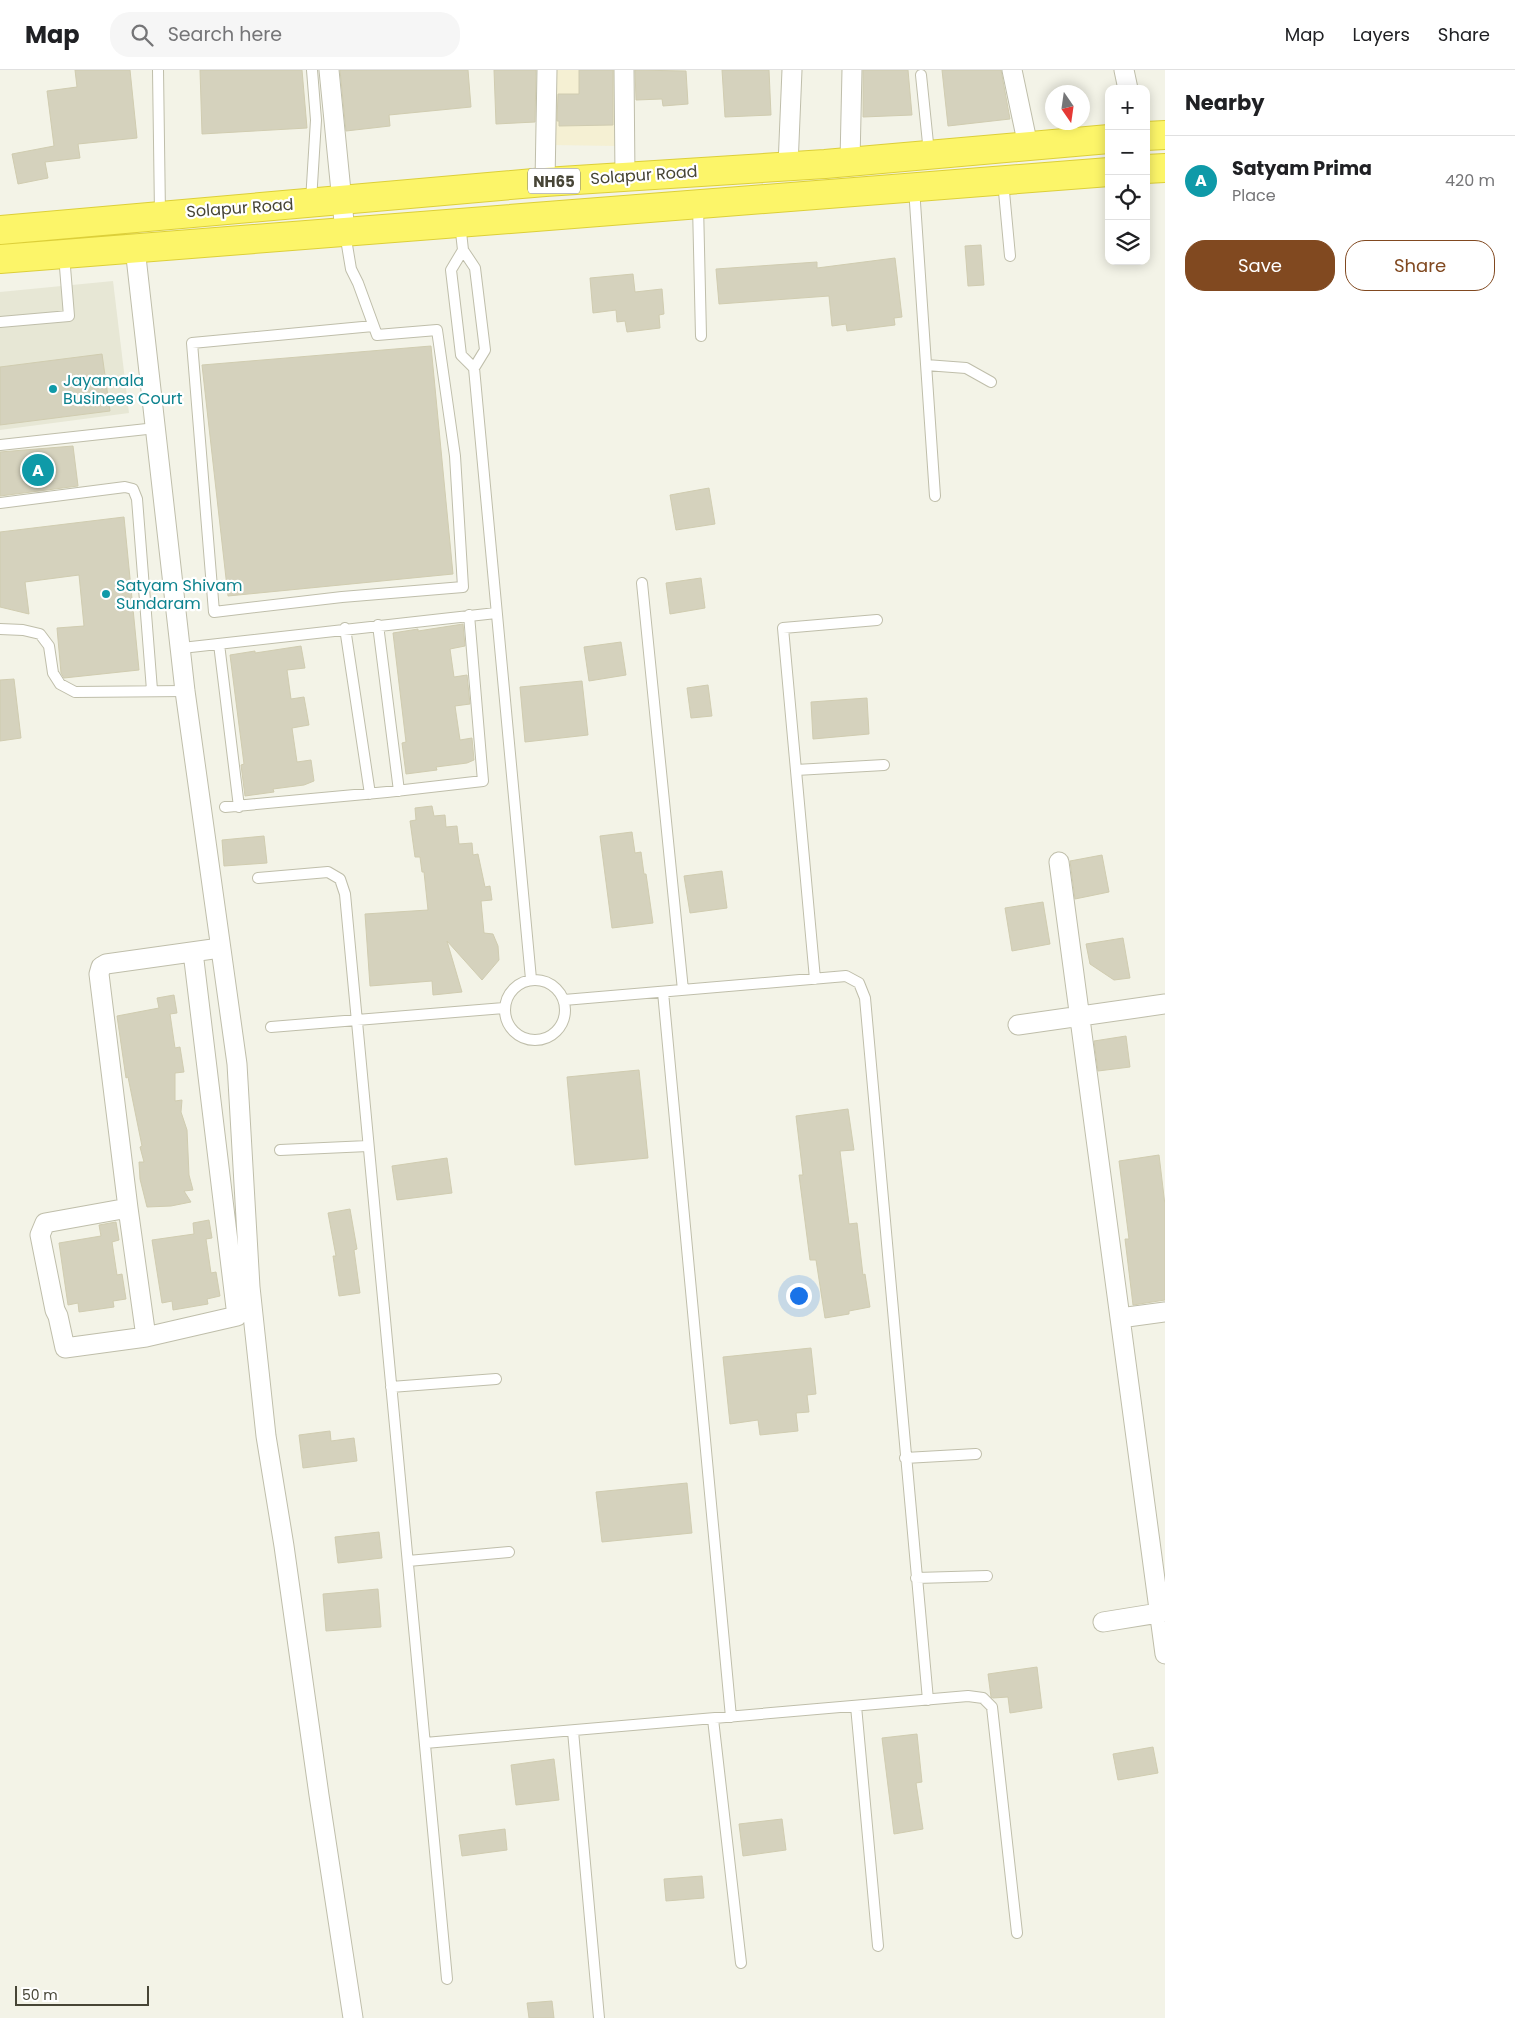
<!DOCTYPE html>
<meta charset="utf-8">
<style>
:root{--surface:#fff;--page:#f6f6f6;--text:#202124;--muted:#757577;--line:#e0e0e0;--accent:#814920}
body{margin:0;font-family:Poppins,sans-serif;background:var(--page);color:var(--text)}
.controls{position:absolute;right:15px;top:15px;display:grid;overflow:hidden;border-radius:10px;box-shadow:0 2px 12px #0003}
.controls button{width:45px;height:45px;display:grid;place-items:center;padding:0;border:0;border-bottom:1px solid var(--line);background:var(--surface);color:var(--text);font:25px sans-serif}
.compass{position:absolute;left:1045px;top:15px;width:45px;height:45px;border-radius:50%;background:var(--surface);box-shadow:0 2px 12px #0003;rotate:167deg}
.scale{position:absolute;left:15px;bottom:12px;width:134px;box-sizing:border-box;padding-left:5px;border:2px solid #474536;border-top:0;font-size:14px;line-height:18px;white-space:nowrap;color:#474536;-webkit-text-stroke:4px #fff;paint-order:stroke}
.you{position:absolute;left:798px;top:1225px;width:18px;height:18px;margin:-12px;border:4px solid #fff;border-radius:50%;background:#1a73e8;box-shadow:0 0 0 8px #1a73e833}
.badge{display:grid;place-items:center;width:32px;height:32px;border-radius:50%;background:var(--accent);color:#fff;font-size:16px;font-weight:700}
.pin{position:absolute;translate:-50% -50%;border:2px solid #fff;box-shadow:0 1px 5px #0006}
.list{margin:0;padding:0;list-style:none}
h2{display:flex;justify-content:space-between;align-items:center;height:65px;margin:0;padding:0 20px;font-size:21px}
h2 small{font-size:16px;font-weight:400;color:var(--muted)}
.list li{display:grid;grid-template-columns:32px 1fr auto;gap:15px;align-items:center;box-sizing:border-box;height:90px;padding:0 20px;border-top:1px solid var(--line)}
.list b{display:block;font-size:19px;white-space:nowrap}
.list p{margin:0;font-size:16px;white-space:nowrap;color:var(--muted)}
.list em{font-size:16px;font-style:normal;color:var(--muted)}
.actions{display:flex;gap:10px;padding:15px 20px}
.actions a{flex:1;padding:11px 0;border:1px solid var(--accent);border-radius:20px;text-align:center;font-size:18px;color:var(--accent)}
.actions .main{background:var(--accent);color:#fff}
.icon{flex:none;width:28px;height:28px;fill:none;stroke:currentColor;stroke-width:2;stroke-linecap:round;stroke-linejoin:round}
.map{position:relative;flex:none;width:1165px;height:1948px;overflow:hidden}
header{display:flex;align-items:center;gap:30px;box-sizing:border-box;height:70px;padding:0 25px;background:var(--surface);border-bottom:1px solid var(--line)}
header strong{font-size:24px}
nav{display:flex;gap:28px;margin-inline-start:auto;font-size:18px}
.search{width:350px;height:45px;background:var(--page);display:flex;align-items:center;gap:12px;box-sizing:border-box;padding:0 18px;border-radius:20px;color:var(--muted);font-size:19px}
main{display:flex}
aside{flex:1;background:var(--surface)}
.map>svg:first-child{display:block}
.residential{fill:#e7e7d5}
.commercial{fill:#f5f0d3}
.building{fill:#d5d2bd;stroke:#d0ccb0}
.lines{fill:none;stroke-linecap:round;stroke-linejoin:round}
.lane-casing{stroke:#bfbeaa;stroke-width:12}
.street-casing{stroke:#bfbeaa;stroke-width:21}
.highway-casing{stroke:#dccf39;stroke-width:30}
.lane{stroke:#fff;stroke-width:10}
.street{stroke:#fff;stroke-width:19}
.highway{stroke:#fcf569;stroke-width:28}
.culture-dot{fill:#0f9aa8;stroke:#fff;stroke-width:2}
.labels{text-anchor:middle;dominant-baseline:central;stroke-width:4.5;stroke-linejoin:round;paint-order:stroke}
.shield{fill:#fff;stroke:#7e7d72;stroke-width:1}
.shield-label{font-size:15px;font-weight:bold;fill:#474536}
.street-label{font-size:16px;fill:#474536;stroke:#fff}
.culture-label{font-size:16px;fill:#0d838f;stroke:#fff;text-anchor:start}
</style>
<header>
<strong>Map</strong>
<div class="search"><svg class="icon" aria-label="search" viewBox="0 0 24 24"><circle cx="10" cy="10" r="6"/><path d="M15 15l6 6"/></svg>Search here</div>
<nav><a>Map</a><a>Layers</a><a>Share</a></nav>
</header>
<main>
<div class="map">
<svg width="1165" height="1948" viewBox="0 0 1165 1948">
<rect width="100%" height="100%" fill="#f3f3e7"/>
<path class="residential" d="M113,211l16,132 -129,17v-138z"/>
<path class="commercial" d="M550,0h67l1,76 -69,-1z"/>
<path class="building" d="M75,0h55l7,68 -59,6 2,14 -35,4 3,16 -30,6 -6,-30 42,-8 -7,-55 30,-4z
M200,0h102l5,58 -105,6z
M340,0h128l3,37 -82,8 1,11 -44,5z
M494,0h42l-1,52 -39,2z
M579,0h34v55l-54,1v-5h-2l1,-27h21z
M635,0l51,1 2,33 -25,2 -1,-7 -26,1z
M722,0h47l2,45 -46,2z
M863,0h45l4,45 -49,2z
M942,0h59l9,49 -62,7z
M981,175l3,40 -16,1 -3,-40z
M895,188l7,59 -8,1 1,7 -48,6 -1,-7 -14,2 -3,-30 -110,8 -3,-35 101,-7v6z
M633,204l2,18 27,-3 2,25 -5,1 1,13 -33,4 -2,-11 -8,1 -1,-12 -23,3 -3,-35z
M431,276l22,228 -225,22 -26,-231z
M102,284l8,57 -110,14v-58z
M73,376l5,40 -78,10v-44z
M709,418l6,36 -39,6 -6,-35z
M124,447l15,153 -75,8 -3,-5 -4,-45 27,-2 -5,-51 -54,7 4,32 -29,-7v-75z
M701,508l4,30 -35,6 -4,-31z
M463,554l2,22 -15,3 4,28 13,-2 3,29 -15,2 5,34 12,-2 2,22 -7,3 -31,4 1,3 -31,4 -4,-31 4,-1 -13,-109 25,-4v2z
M621,572l5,33 -37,6 -5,-34z
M301,576l4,22 -18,2 4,29 13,-2 5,28 -17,3 5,34 14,-2 3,21 -10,4 -31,4 1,3 -29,4 -4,-31 3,-1 -14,-109 25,-4v2z
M14,609l7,59 -21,3v-61z
M582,611l6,54 -63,7 -5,-55z
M708,615l4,31 -21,2 -4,-30z
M867,628l2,36 -56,5 -2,-37z
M432,736l2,10 11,-1 1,12 11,-1 2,18 13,-1 1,12 5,-1 7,33 5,-1 2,14 -11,1 3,32 9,1 5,12 1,14 -17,20 -35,-39 15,51 -29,3 -1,-14 -62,5 -5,-72 63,-4 -4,-38h-2l-2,-15h-5l-5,-36 6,-1 -1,-12z
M632,762l3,21 6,-1 3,22h2l7,49 -41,5 -12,-92z
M264,766l3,27 -43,3 -2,-26z
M1102,785l7,37 -34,7 -5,-38z
M722,801l5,37 -37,5 -6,-37z
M1043,832l7,42 -38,7 -7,-43z
M1123,868l7,40 -16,2 -24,-16 -4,-20z
M174,925l3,18 -7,1 5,34 5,-1 4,25 -9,1v28l7,-1 -1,12 6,18 2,45 4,15 -9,1 7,11 -20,4 -24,1 -7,-28 -1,-17h5l-4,-15 2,-1 -14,-69 -2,1 -9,-62 42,-8 -2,-10z
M1126,966l4,31 -32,4 -4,-30z
M639,1000l9,88 -73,7 -8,-88z
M848,1039l6,41 -14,1 9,73 8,-1 6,52 2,-1 5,33 -21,4v3l-24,4 -9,-58h-6l-11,-85h4l-7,-59z
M1159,1085l6,50v95l-32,5 -8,-66h4l-10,-78z
M447,1088l5,35 -55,7 -5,-34z
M350,1139l7,40 -3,1 6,43 -21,3 -6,-40h3l-8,-43z
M209,1150l3,18 -6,1 5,34 5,-1 4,24 -13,3 1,5 -35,6 -1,-9 -10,2 -10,-63 42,-6 -1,-11z
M116,1152l3,18 -7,2 5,33 5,-1 4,25 -13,2 1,6 -35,5 -1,-9 -10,2 -9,-62 42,-7 -2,-11z
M811,1278l5,46 -9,1 2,17 -13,1 2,18 -38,4 -2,-15 -28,4 -7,-67z
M330,1361l1,10 23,-3 3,23 -54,7 -4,-33z
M687,1413l5,50 -90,9 -6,-50z
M379,1462l3,26 -44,5 -3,-26z
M378,1519l3,38 -55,4 -3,-37z
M1037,1597l5,41 -32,5 -2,-16 -15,1 -2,-1 -3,-23z
M917,1664l5,48 -6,1 7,46 -29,5 -12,-96z
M1153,1677l5,26 -40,7 -5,-26z
M554,1689l5,41 -43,5 -5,-40z
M782,1749l4,31 -43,6 -4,-32z
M505,1759l2,21 -45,6 -3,-21z
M702,1806l2,22 -38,3 -2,-22z
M552,1931l2,17h-25l-2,-15z"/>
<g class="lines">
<g class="lane-casing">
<path id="lane" d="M158,0l2,144
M921,5l8,78
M1003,111l7,75
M914,118l21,308
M311,131l5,-81 -4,-50
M698,135l3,131
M460,153l3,27 12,18 10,82 -11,18 57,611
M345,163l6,36 7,14 19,52 60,-5 18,126 8,131 -121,10 -128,15 -22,-269 181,-17
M463,180l-12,20 10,85 13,13
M0,252l69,-6 -5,-61
M926,295l40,3 25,14
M0,375l156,-17
M0,433l125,-16 8,2 4,10 15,191
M642,513l41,407
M378,555l21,166
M345,558l25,166
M0,559l23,1 17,4 9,12 4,27 7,11 15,8 110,-1
M219,574l20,163
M182,578l314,-35
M796,700l88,-5
M225,737l162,-15 96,-11 -14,-166
M258,808l70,-6 12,7 5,15 102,1085
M815,909l-32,-351 94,-8
M505 940a30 30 0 1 1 60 0a30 30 0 1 1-60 0Z
M663,922l68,725
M564,930l282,-24 13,7 6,15 63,702
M271,957l233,-19
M280,1080l88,-4
M391,1317l105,-8
M905,1388l71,-4
M408,1491l101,-9
M916,1508l71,-2
M856,1636l22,240
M713,1649l28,244
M573,1661l26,287
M425,1673l543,-47 15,2 9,9 25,226"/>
</g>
<g class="street-casing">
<path id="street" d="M329,0l16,162
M624,0l1,106
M1012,0l16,76
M1124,0l4,19
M850,91l2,-91
M788,96l4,-96
M545,112l2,-112
M135,178l50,443 52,373 13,223 16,149 18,110 35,249 34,223
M1059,792l106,792
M193,882l44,364
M1018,955l147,-21
M128,1138l-83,15 -5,12 15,75 3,6 7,32 81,-11 91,-21
M1120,1248l45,-6
M146,1267l-18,-129 -29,-234 2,-7 5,-3 114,-16
M1103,1552l62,-10"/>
</g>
<g class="highway-casing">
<path id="highway" d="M1146,66l19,-1
M1146,99l19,-1
M0,160l545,-48 280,-18 284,-25
M0,189l1109,-87"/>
</g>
<use href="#lane" class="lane"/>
<use href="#street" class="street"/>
<use href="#highway" class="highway"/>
</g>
<g class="culture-dot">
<circle cx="53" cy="319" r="5"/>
<circle cx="106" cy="524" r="5"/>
</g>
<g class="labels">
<rect class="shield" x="528" y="98.5" width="52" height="25" rx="4"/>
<g class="shield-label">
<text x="554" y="111">NH65</text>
</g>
<g class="street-label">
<text transform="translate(644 105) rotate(-4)">Solapur Road</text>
<text transform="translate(240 138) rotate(-4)">Solapur Road</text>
</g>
<g class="culture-label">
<text x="63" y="310">Jayamala<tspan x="63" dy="18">Businees Court</tspan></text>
<text x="116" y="515">Satyam Shivam<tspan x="116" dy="18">Sundaram</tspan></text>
</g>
</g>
</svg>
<div class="controls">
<button>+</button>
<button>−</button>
<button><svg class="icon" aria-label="locate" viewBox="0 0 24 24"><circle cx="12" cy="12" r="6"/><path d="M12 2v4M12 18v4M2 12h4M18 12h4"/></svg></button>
<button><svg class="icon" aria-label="layers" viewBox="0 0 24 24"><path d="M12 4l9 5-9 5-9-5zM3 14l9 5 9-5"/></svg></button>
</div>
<svg class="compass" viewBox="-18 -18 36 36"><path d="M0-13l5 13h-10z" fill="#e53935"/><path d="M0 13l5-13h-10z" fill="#757577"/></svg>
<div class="scale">50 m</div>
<div class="you"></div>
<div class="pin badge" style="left:38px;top:400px;background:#0f9aa8">A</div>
</div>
<aside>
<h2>Nearby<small></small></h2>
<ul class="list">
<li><span class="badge" style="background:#0f9aa8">A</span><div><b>Satyam Prima</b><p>Place</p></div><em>420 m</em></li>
</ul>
<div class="actions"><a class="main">Save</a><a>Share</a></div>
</aside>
</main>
